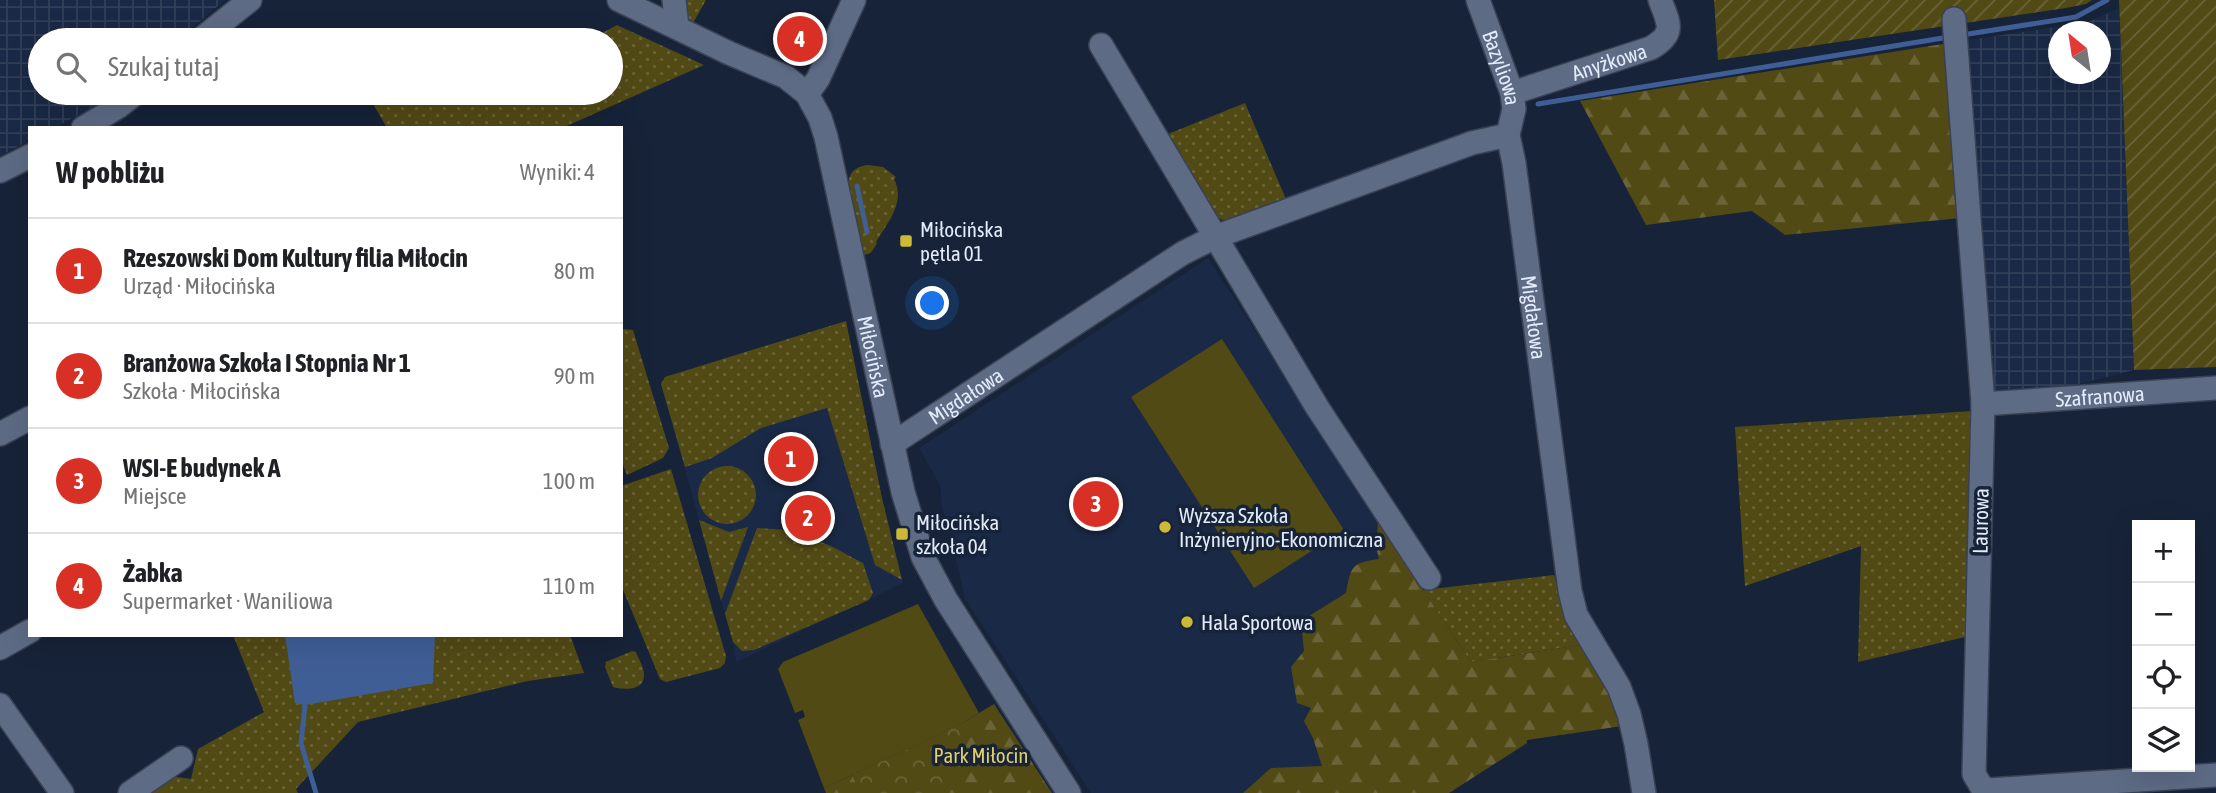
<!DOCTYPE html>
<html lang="pl">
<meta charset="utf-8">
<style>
:root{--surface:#fff;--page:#f6f6f6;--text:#202124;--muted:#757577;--line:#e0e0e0;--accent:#d93025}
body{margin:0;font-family:"Asap Condensed",sans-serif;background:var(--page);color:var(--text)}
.controls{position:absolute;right:21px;bottom:21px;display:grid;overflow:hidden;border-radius:0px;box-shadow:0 7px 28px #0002}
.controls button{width:63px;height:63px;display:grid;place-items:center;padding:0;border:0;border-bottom:2px solid var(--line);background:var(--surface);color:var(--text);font:35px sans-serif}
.compass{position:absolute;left:2048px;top:21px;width:63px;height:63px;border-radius:50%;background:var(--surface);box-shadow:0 7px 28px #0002;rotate:330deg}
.you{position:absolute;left:933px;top:304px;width:24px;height:24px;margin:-18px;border:5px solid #fff;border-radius:50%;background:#1a73e8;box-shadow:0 0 0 10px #1a73e833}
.badge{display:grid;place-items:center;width:46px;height:46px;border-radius:50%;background:var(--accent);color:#fff;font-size:23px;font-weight:700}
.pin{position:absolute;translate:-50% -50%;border:4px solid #fff;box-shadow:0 2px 7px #0006}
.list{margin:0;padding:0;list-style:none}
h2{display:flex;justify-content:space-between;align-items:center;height:91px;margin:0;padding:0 28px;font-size:30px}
h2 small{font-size:23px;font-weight:400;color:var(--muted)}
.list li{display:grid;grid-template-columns:46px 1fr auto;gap:21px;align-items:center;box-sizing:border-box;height:105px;padding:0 28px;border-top:2px solid var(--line)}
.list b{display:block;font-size:26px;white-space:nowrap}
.list p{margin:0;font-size:23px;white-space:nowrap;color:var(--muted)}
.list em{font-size:23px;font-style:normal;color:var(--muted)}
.icon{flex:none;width:38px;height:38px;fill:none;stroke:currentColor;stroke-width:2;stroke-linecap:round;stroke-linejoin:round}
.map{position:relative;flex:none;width:2216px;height:793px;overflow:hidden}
.search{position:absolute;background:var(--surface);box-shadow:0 7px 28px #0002;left:28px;top:28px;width:595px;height:77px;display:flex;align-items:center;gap:18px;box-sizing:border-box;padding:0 24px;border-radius:38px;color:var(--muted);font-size:26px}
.panel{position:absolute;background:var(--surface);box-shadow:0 7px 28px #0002;left:28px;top:126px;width:595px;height:511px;border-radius:0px}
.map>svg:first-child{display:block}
.built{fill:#1a2945}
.industrial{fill:url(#industrial-grid);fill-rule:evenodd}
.grass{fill:url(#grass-dots)}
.forest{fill:url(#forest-firs)}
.park{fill:url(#park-crowns)}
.garden{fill:url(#garden-furrows)}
.pitch{fill:#524a15}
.water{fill:#405e96}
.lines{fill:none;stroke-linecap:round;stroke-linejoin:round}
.stream{stroke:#405e96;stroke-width:5}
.minor-casing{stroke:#394154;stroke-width:26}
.minor{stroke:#5d6b85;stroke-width:23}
.poi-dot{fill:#ccb938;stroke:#172338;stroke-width:2.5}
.labels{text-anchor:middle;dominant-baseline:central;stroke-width:7;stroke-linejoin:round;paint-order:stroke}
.street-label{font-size:21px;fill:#e2ebfa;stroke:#172338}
.poi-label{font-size:21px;fill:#e2ebfa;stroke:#172338;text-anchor:start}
.park-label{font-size:21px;fill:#dfcf67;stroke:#172338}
</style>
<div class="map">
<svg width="2216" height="793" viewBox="0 0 2216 793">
<defs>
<pattern id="industrial-grid" width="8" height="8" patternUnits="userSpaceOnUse" patternTransform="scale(1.75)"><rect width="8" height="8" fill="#1a2945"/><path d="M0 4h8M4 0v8" fill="none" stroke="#303e58"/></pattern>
<pattern id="grass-dots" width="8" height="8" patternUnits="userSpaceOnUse" patternTransform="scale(1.75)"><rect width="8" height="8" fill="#524a15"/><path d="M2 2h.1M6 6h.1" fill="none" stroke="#6b6438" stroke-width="1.8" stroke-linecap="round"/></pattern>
<pattern id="forest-firs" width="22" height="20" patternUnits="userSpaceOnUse" patternTransform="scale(1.75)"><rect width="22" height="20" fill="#524a15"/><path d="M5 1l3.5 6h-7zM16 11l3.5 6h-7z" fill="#6b6438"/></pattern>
<pattern id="park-crowns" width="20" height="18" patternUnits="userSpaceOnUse" patternTransform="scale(1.75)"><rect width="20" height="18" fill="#524a15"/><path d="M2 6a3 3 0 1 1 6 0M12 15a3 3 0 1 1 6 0" fill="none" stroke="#6b6438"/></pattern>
<pattern id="garden-furrows" width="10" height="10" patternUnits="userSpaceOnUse" patternTransform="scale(1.75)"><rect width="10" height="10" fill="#524a15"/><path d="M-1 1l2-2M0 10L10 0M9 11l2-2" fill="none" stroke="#6b6438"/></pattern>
</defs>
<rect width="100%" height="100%" fill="#172338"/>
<path class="built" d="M1208,258l262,404 152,64 -95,14v3l-78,50h-358l-126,-194 -15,-68 -8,-23 -2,-23 -21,-37z
M846,321l36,177 21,85 -167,79 -3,-20 -72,-258 4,-7z"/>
<path class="industrial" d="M0,0h225l-47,40h-138v53h76l-8,7 -54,28h-24v12l-30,16z
M2119,8l15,362 -162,41 -23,-368 139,-21zM2058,32h42v42h-42z"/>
<path class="grass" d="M682,0h24l-14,25 -5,-3z
M617,25l87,40 -142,63h-175l-20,-35h244v-53h-22z
M1245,103l43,101 -57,20 -14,-7 -49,-83z
M868,165l15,2 13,10 -2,2c12,23 -6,43 -18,63l1,1c-4,7 -6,13 -15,11 -4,-18 -20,-61 -12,-78 3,-7 10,-10 18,-11z
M846,321l36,177 20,82 -27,-15 -48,-157 -66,20 -49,30 -27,9 -24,-83 4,-7z
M623,329l10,1 36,118 -6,10 -36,17 -6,-15v-130z
M1972,411l-7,226 -107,25 3,-116 -116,40 -10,-159z
M698 495a29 29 0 1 1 58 0a29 29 0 1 1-58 0Z
M671,469l55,187 -1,7 -5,5 -54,14 -6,-3 -39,-94v-99z
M699,520l30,12 19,-5 -27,74z
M757,528l28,2 3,7c26,-4 53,15 75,26l10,30 -4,7 -115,50 -12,1 -9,-9 -8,-28z
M1554,575l14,43 13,27 -110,17 -48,-72z
M233,635h337l14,38 -56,8 -170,41 -62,67 2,4h-153l25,-17 21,3 7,-30 66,-37z
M632,651l4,1c2,6 8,15 8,22 1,17 -20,16 -31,13l-8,-20 1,-5z"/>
<path class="forest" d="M1949,43l12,175 -176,17 -33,-24 -106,14 -66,-124z
M1378,522l93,140 110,-17 22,30 19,51 -95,14v3l-78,50h-206l28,-25 51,-2 -9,-28 -9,-17 7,-13 -14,-5 -6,-36 13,-16 -3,-30 45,-28c5,-27 5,-30 33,-34l-3,-12z
M994,704l58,89h-226l-2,-5 137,-64z"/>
<path class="park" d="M961,724l7,14 -3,6 12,26 -51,23h-66l-8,-18z"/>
<path class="garden" d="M1714,0h378l-6,4 -20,4 -348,52z
M2119,0h97v367l-82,3z"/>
<path class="pitch" d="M1222,339l122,191 -90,58 -123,-191z
M918,604l61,109 -18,11 -137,64 -26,-68 7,-3 -2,-7 -8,3 -17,-44 5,-7z"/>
<path class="water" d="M285,635h150l-2,48 -128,22 -10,-2z"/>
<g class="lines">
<path class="stream" d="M1962,35l114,-18 31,-17
M1538,104l411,-67
M857,186l10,46
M305,705l-4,38 15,50"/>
<g class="minor-casing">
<g id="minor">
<path id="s1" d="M619,0l110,53 57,24 21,17 13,24 6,19 77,355 20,65 23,43 123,193"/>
<path d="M674,0l3,27"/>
<path id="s2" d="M1478,0l34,93 2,16 -6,26 6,28 56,428 6,24 43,72 10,27 7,30 8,49"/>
<path d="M1954,19l29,385 -9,370 7,12 7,4 228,-15"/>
<path d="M200,40l50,-40"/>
<path d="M1101,45l216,362 112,171"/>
<path id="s3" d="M1512,93l139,-45c25,-15 18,-24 9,-48"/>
<path d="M807,94l11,-15 36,-79"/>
<path d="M83,128l35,-21 18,-14"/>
<path d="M0,171l30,-15"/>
<path id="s4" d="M1983,404l233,-16"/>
<path d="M0,434l30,-16"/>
<path id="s5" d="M892,444l291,-191 32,-16 257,-94 36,-8"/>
<path d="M0,648l30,-17"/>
<path d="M0,705l62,88"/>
<path d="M130,793l51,-35"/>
</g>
</g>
<use href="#minor" class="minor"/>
</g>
<g class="poi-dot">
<rect x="899" y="234" width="14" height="14" rx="3.5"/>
<circle cx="1165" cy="527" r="7"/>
<rect x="895" y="527" width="14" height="14" rx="3.5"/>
<circle cx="1187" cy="622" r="7"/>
</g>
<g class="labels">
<g class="street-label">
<text stroke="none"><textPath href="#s3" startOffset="102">Anyżkowa</textPath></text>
<text stroke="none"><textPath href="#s2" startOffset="72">Bazyliowa</textPath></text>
<text stroke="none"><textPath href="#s2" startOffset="326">Migdałowa</textPath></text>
<text stroke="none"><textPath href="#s1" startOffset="483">Miłocińska</textPath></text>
<text stroke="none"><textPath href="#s5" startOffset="88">Migdałowa</textPath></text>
<text stroke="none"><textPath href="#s4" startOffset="117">Szafranowa</textPath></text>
<text transform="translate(1980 521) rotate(-89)">Laurowa</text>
</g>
<g class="poi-label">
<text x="920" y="229">Miłocińska<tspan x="920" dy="24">pętla 01</tspan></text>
<text x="1179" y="515">Wyższa Szkoła<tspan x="1179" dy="24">Inżynieryjno-Ekonomiczna</tspan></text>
<text x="916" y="522">Miłocińska<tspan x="916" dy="24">szkoła 04</tspan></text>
<text x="1201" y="622">Hala Sportowa</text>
</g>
<g class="park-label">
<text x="981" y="755">Park Miłocin</text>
</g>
</g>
</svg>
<div class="controls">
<button>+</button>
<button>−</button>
<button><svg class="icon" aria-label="locate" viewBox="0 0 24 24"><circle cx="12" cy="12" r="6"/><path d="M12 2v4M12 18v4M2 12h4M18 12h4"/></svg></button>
<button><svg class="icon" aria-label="layers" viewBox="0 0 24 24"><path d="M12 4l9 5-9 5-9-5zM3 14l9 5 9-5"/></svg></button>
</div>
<svg class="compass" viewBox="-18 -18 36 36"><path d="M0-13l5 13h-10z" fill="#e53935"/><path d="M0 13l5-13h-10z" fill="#757577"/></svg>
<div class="you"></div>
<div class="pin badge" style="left:791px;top:459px">1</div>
<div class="pin badge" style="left:808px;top:518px">2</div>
<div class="pin badge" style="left:1096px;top:504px">3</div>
<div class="pin badge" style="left:800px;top:39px">4</div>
<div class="search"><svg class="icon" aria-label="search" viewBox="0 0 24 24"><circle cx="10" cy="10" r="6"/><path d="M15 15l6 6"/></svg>Szukaj tutaj</div>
<section class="panel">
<h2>W pobliżu<small>Wyniki: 4</small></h2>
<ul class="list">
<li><span class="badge">1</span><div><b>Rzeszowski Dom Kultury filia Miłocin</b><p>Urząd · Miłocińska</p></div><em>80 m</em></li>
<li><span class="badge">2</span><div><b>Branżowa Szkoła I Stopnia Nr 1</b><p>Szkoła · Miłocińska</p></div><em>90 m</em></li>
<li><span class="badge">3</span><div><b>WSI-E budynek A</b><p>Miejsce</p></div><em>100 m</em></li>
<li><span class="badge">4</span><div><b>Żabka</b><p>Supermarket · Waniliowa</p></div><em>110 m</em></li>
</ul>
</section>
</div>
